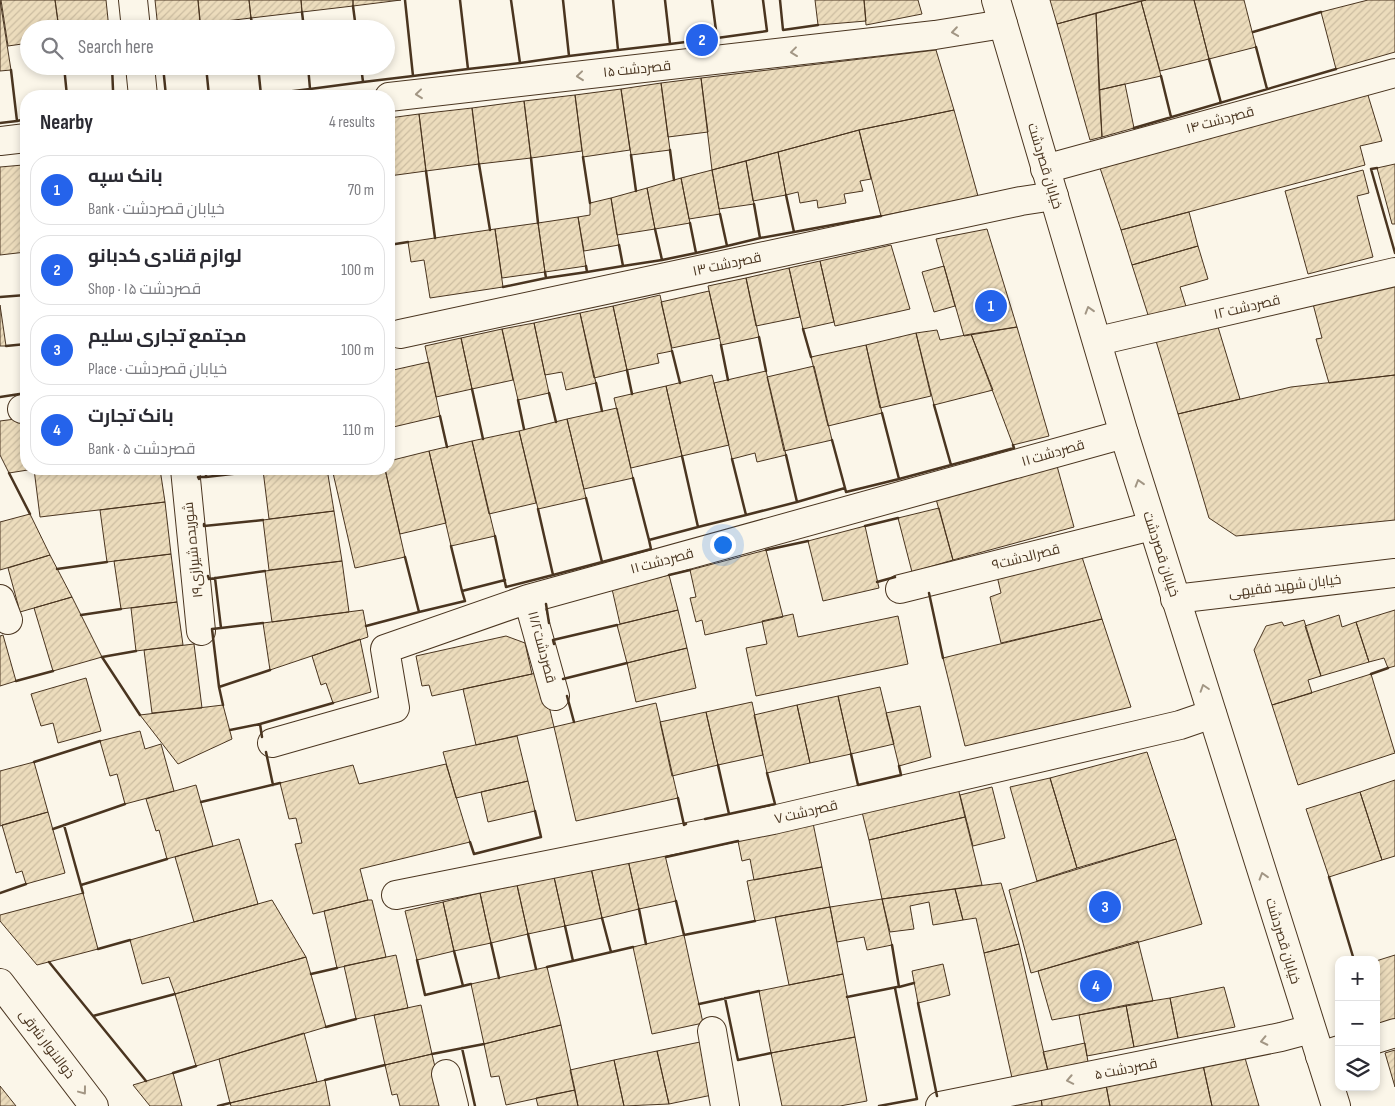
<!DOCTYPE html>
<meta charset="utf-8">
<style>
:root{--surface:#fff;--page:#f2f2f3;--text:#2b2b33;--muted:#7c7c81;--line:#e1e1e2;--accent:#2563eb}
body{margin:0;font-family:"Sofia Sans Condensed",Cairo,sans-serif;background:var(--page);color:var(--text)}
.controls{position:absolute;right:15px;bottom:15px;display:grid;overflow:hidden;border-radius:10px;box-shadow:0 2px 8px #0003}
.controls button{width:45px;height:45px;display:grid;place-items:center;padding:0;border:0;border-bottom:1px solid var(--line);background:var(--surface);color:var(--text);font:25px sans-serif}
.you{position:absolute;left:722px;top:544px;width:18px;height:18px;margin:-12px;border:4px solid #fff;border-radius:50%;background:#1a73e8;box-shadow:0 0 0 8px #1a73e833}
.badge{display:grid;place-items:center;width:32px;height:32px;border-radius:50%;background:var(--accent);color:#fff;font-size:16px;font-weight:700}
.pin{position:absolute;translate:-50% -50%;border:2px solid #fff;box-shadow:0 1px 5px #0006}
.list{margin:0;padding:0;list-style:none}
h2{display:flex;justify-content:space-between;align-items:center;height:65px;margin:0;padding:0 20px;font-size:21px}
h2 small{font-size:16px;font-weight:400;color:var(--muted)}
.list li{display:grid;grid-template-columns:32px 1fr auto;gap:15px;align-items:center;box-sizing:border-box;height:70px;margin:0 10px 10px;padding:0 10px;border:1px solid var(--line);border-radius:20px}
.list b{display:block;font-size:19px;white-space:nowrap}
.list p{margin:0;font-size:16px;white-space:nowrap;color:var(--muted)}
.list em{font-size:16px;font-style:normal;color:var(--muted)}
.icon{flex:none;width:28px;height:28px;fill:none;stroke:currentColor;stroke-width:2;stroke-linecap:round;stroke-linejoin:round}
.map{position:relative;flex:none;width:1395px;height:1106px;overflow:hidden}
.search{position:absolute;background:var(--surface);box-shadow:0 2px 8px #0003;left:20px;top:20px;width:375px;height:55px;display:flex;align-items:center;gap:12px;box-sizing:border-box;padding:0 18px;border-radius:28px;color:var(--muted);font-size:19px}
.panel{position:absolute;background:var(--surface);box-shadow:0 2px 8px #0003;left:20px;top:90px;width:375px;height:385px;border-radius:20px}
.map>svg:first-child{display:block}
.building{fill:url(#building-hatch);stroke:#4a3520}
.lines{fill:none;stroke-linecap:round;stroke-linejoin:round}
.minor-casing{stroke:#4a3520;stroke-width:30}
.tertiary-casing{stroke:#4a3520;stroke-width:30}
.secondary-casing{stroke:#4a3520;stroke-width:30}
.minor{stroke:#fbf6e9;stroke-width:28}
.tertiary{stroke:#fbf6e9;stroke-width:28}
.secondary{stroke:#fbf6e9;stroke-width:28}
.wall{stroke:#4a3520;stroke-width:2.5}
.oneway{stroke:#a29684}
.labels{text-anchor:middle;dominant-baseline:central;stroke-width:4;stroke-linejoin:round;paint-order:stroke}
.street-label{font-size:14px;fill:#4a3520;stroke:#fbf6e9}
</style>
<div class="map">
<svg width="1395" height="1106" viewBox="0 0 1395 1106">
<defs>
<pattern id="building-hatch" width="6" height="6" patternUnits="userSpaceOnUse" patternTransform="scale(1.25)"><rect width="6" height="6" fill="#ecdcbc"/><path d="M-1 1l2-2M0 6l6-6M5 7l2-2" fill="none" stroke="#ccbda1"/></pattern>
</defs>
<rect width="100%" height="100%" fill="#fbf6e9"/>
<path class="building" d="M0,0l11,70 -11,1z
M1,0h54l4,29h-30v14l-21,3z
M55,0h51l3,29h-50z
M155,0h43l3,29h-43z
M198,0h51l2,18 -51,6z
M249,0h52l1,12 -51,6z
M301,0h52v6l-51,6z
M353,0h48l-48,6z
M815,0h49l2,21 -48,4z
M864,0h54l4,14 -56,11z
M1050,0h96l-89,24z
M1146,0h48l15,59 -49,12 -19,-70z
M1194,0h50l12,47 -47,12z
M1368,0h27v52l-59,17 -15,-57z
M1141,1l20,75 -62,14 -3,-77z
M1096,13l6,124 -12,3 -33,-116z
M936,50l18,60 -95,20 -147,40 -11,-92z
M701,78l7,54 -40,5 -7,-54z
M661,83l9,67 -39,5 -10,-66z
M1125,84l9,44 -32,9 -3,-47z
M621,89l9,61 -47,7 -8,-62z
M1367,92l15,49 -22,5 5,19 -244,65 -22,-65z
M575,95l7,56 -51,7 -7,-57z
M524,101l7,57 -52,6 -7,-56z
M472,108l7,56 -53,7 -7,-57z
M954,110l24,86 -97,20 -22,-86z
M419,114l7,57 -37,5v-58z
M859,130l12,49 -11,2 3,10 -19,3 2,9 -28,5 -1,-8 -17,3 -2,-11 -12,3 -8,-43z
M778,152l8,43 -33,6 -7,-40z
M746,161l8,43 -35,5 -7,-39z
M1395,164v60h-3l-15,-56z
M23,165l3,30v57l-26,3v-88z
M712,170l8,44 -31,5 -8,-41z
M1363,170l6,23 -12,3 16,61 -65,17 -23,-83z
M681,178l9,45 -35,6 -8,-41z
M647,188l8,41 -38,6 -6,-37z
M611,198l8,47 -35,6 -6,-34 12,-2v-12z
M1189,212l9,34 -66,19 -11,-35z
M578,217l8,49 -41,6 -7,-49z
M538,223l7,49 -43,6 -7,-49z
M495,229l8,58 -73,11 -6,-38 -13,2 -3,-20z
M987,229l30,98 -53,9 -28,-97z
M891,245l19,64 -75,17 -15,-65z
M1198,246l10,33 -28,8 8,26 -38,8 -18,-56z
M820,261l14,61 -31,7 -14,-61z
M944,266l11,40 -21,6 -12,-40z
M789,268l11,49 -44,9 -10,-48z
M746,278l13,59 -38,8 -13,-59z
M1395,285v90l-66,8 -13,-44 6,-1 -9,-34z
M709,291l11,47 -48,10 -11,-46z
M660,295l12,56 -15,3 2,9 -32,7 -14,-64z
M0,305l6,41h-6z
M613,306l14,64 -33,8 -14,-65z
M580,313l16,70 -30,7 -4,-18 -17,3 -11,-52z
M534,323l15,70 -31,7 -16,-71z
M1017,327l32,109 -36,9 -42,-111z
M1218,327l22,72 -62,15 -22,-73z
M502,329l11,51 -41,9 -11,-51z
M937,330l3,10 31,-6 22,56 -59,15 -18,-72z
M916,333l15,63 -51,12 -14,-63z
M461,338l11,51 -36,8 -11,-51z
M866,345l16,68 -54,13 -17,-69z
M429,362l11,54 -51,12v-57z
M814,366l18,74 -48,11 -17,-74z
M766,371l20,84 -29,7 -2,-9 -23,6 -18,-76z
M712,375l17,70 -47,11 -16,-70z
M1395,375v145l-159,16 -27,-18 -31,-104 113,-27z
M666,386l16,70 -51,12 -17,-70z
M617,408l16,70 -49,11 -17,-70z
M23,418l3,15v36h8l-25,4 -9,-18v-34z
M567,419l19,79 -48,11 -19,-78z
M519,431l17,72 -47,11 -17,-73z
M472,441l23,95 -44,10 -22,-95z
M429,451l17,72 -46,11 -15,-65h4v-8z
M1057,466l17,61 -121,33 -17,-61z
M34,469h126l5,33 -125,15z
M272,469h55l7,42 -65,8 -6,-49z
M353,469h32l20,88 -50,11 -22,-95z
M165,502l6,52 -64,8 -7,-52z
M939,508l14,52 -41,12 -14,-54z
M334,511l8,50 -73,9 -6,-50z
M30,514l20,41 -50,15v-48z
M865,526l14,62 -56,13 -15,-60z
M766,550l17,67 -78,18 -3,-15 -6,2 -6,-24 6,-1 -6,-27z
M171,554l6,48 -56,7 -7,-48z
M50,555l22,42 -52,15 -12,-44z
M1082,557l20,62 -101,24 -11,-46 11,-4 -4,-17z
M342,561l7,51 -77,10 -7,-51z
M669,575l9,35 -58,14 -8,-35z
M72,597l30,60 -49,14 -19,-63z
M177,602l6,43 -47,6 -5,-43z
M363,610l5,27 -98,33 -7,-47z
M678,610l9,38 -60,15 -10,-38z
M1395,610v56l-7,2 -4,-10 -15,4 -13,-40z
M793,614l5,23 100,-21 10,48 -152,32 -10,-48 21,-4 -5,-23z
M1339,615l3,12 14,-5 13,40 -48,14 -16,-50z
M1102,619l29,88 -166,39 -22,-88z
M1304,620l17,56 -13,4 4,13 -40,12 -18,-55 12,-24 16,-4 2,4z
M3,635l13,46 -16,5v-50z
M506,636l19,7 7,31 -100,22 -3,-11 -7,1 -6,-30z
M360,639l11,53 -38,11 -7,-20 -5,2 -9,-29z
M194,644l8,64 -50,5 -8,-63z
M687,648l9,40 -60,14 -9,-39z
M541,672l13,55 -78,18 -13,-56z
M1371,674l24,79 -97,32 -26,-80z
M86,678l15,53 -43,12 -5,-20 -12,3 -10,-32z
M880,687l14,57 -43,10 -13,-58z
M838,696l13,58 -41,9 -13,-58z
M752,702l11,53 -45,10 -12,-53z
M656,703l22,95 -102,23 -22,-94z
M223,705l9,34 -54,25 -38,-49z
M797,705l13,58 -43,10 -13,-58z
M920,706l11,51 -32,9 -13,-53z
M706,712l12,53 -46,11 -12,-54z
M140,731l5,18 16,-5 13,47 -49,13 -8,-30 -7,2 -10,-35z
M517,736l11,45 -72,17 -13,-46z
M1147,752l29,87 -99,29 -27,-90z
M34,762l14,50 -48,14v-55z
M446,764l24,78 -110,27 8,31 -55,14 -18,-70 7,-1 -6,-25 -7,1 -9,-36 73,-18 6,19z
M1050,778l27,90 -40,13 -27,-94z
M1395,780v76l-13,4 -22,-68z
M528,781l7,30 -47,11 -7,-30z
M196,785l17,61 -46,13 -8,-29 -3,1 -10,-32z
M992,787l13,51 -32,8 -13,-51z
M958,788l7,29 -96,23 -7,-28z
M1360,792l22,68 -53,17 -23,-68z
M48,812l17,61 -39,11 -4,-13 -6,2 -14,-48z
M965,817l17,68 -100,14 -13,-59z
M813,823l9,44 -68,13 -4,-21 -8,2 -4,-20z
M239,839l19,65 -64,18 -19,-65z
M1176,839l26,85 -171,49 -22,-83z
M664,851l12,50 -37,8 -11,-49z
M628,860l11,49 -37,9 -11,-50z
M822,867l8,40 -75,14 -8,-40z
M591,868l11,50 -37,8 -11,-49z
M554,877l11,49 -37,8 -11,-49z
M1001,883l18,61 -35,9 -8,-35 -13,2 -8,-31z
M517,885l11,49 -37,9 -11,-50z
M955,889l8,31 -30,5 -4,-23 -19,4 4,23 -24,3 -8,-33z
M83,893l15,56 -61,16 -37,-44v-6z
M480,893l11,50 -37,8 -11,-49z
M882,899l10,46 -25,5 -3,-13 -27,5 -7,-35z
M272,900l34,57 -131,37 -6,-17 -27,7 -12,-44z
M368,900h4l14,57 -49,11 -13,-57z
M443,902l11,49 -37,9 -12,-49z
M830,907l13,67 -54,11 -14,-68z
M684,935l19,88 -51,11 -19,-87z
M1138,941l15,60 -101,19 -14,-49z
M1019,944l29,127 -36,7 -28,-125z
M396,955l12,53 -52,11 -12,-53z
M1395,955v65l-19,6v-65z
M306,957l20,70 -130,39 -21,-72z
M943,964l7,31 -32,8 -6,-32z
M547,967l14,58 -77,19 -13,-60z
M843,974l12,63 -84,16 -12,-62z
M1224,987l11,40 -57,11 -8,-40z
M1170,998l8,40 -44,9 -8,-42z
M421,1005l11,49 -47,11 -11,-50z
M1126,1005l8,42 -47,9 -8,-41z
M561,1025l14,65 -69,15 -7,-29 -8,1 -7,-33z
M304,1033l13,49 -87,21 -11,-44z
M855,1037l12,64 -27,5h-58l-11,-53z
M700,1042l12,53 -43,9 -12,-53z
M1085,1043l3,19 -40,9 -5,-19z
M1395,1050v37l-10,-34z
M657,1051l12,53 -45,2 -10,-46z
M432,1054l12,52h-44l-3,-12 -5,1 -7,-30z
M1245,1058l14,48h-47l-9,-41z
M614,1060l10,46h-46l-8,-36z
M1203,1065l9,41h-102l-4,-21z
M173,1073l9,33h-32l-17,-21z
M325,1080l5,26h-99l-1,-3z
M1106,1085l4,21h-68l-1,-9z
M0,1086l16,20h-16z
M575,1090l3,16h-40l-2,-8z
M1041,1097l1,9h-52z"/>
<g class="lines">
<g class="minor-casing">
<path id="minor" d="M133,0l3,29
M140,66l3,30
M389,97l546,-62 68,-11
M0,141l26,-3
M1045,169l350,-96
M400,334l621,-133 33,-5
M1098,341l297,-69
M22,409l4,-1
M185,469l16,162
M900,589l252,-63
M0,599l8,21
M528,599l27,97
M272,743l123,-35 -10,-59 143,-50 596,-165
M396,895l377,-75 407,-95 32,-11
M712,1031l13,75
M1376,1039l19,-6
M1320,1056l19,-6
M446,1074l8,32
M940,1106l341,-69 30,-8"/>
</g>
<g class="tertiary-casing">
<path id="tertiary" d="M1175,599l220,-26
M0,983l94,123"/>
</g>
<g class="secondary-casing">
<path id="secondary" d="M996,0l128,434 212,672"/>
</g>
<use href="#minor" class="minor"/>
<use href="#tertiary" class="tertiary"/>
<use href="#secondary" class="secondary"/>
<path class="wall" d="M405,0l8,76 55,-7
M460,0l8,69 52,-6
M511,0l9,63 49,-7
M563,0l6,56 49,-6
M613,0l5,50 52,-6
M665,0l5,44 47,-6
M712,0l5,38 50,-7 -4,-31
M780,0l3,30 35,-5
M353,6l3,23
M302,12l2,17
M251,18l2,11
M1253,32l68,-20
M1256,47l11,42
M1209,59l12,44
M64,66l3,30
M163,66l3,30
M206,66l3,30
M258,66l3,29 49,-6
M308,66l2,23 53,-7
M361,66l2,16 50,-6
M11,70l6,51 9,-2
M1161,76l10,41
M110,96l3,-6 -1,-24
M251,96l10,-1
M0,123l17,-2
M1134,128l202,-59
M670,150l4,30
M631,155l5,36
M583,157l7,46
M531,158l7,65
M479,164l11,66
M23,165l-1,-9h4
M1377,168l-6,1 24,84
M426,171l9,67
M794,232l87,-16
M760,238l34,-6 -8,-37
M389,245l19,-3
M727,246l33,-8 -6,-34
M696,253l31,-7 -7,-32
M662,260l34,-7 -6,-30
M623,266l39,-6 -7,-31
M587,272l36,-6 -4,-21
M546,278l41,-6 -1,-6
M503,287l43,-9 -1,-6
M0,297l26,-2
M803,329l8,28
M759,337l7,34
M721,345l7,35
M6,346l20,-2
M672,351l8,32
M627,370l5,24
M596,383l6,28
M472,389l11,50
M549,393l7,29
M0,397l26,-4
M518,400l6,29
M440,416l7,31
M951,465l63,-17 -1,-3
M206,469v8l43,-5
M9,473l21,41
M633,478l16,62 49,-13 -16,-71
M199,479l-1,-2h8
M899,479l52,-14 -17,-60
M845,488l1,4 53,-13 -17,-66
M586,498l16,64 49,-13 -2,-9
M797,502l48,-14 -13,-48
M538,509l15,66 49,-13
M746,515l51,-13 -11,-47
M204,524v2l59,-6
M865,526l33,-8
M698,527l48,-12 -14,-56
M495,536l11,51 47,-12
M451,546l11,45 43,-11
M766,550l42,-9
M405,557l14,55 46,-11 -3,-10
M57,569l50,-7
M669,575l21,-5
M208,576l1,3 56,-8
M215,578l6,50 42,-5
M877,582l18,-5
M929,593l14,65
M546,604l3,19
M81,615l40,-6
M366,626l53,-14
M221,628l-9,1 7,58 51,-17
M554,644l-1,-4 64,-15
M136,651l-34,6 38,58
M1371,674l17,-6
M563,679l64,-16
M16,681l37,-10
M219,687l4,18
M567,696l7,26
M230,730l30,-6
M262,737l-2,-13 73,-21
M266,752l7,33
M851,754l7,31 43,-10 -2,-9
M34,762l66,-21
M678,798l6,27 2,-1
M201,802l79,-19
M729,814l46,-10 -8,-31
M705,819l24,-5 -11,-49
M64,825l19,68
M53,829l72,-25
M470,842l4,12 67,-17 -6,-26
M666,857l72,-16
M1329,877l25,83
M81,885l86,-26
M0,893l26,-9
M676,901l8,34 71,-14
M639,909l7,35
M602,918l9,34
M565,926l8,35
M528,934l8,35
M491,943l8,35
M892,945l7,42 15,-4
M98,949l32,-9
M454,951l9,35
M417,960l8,35 46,-11
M49,962l44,54 82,-22
M547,967l86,-20
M311,974l26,-6
M847,997l50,-10
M725,998l13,62 33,-7
M918,1003l19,93
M699,1004l60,-13
M93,1016l53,65
M326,1027l30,-8
M462,1048l13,58
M432,1054l52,-10
M173,1073l23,-7
M325,1080l60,-15
M218,1106l12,-3
M879,1106l38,-7 -22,-111"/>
</g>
<defs><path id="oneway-chevron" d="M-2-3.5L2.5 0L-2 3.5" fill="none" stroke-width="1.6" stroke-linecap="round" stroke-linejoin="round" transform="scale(1.25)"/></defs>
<g class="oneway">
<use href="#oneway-chevron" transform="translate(955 32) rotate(172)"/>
<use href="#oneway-chevron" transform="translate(794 52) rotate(173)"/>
<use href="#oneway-chevron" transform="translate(580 76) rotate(174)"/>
<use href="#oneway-chevron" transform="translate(419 94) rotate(174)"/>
<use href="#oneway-chevron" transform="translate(1089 310) rotate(-107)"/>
<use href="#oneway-chevron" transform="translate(1139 483) rotate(-107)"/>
<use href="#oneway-chevron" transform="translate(1204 688) rotate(-108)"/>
<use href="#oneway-chevron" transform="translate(1263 876) rotate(-107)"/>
<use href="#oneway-chevron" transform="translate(1264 1041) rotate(168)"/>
<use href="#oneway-chevron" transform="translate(1070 1080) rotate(169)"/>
<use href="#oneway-chevron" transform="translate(83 1091) rotate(53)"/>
</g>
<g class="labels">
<g class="street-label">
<text transform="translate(637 69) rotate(-6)">قصردشت ۱۵</text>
<text transform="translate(1220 120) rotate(-15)">قصردشت ۱۴</text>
<text transform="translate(1045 166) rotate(73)">خیابان قصردشت</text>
<text transform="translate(727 264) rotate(-12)">قصردشت ۱۳</text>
<text transform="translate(1247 307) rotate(-13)">قصردشت ۱۲</text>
<text transform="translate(1053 453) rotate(-16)">قصردشت ۱۱</text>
<text transform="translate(193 550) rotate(-96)">شوریده شیرازی۱۹</text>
<text transform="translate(1161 554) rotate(72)">خیابان قصردشت</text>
<text transform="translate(1026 557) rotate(-14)">قصرالدشت۹</text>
<text transform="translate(662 561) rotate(-15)">قصردشت ۱۱</text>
<text transform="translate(1285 586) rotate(-7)">خیابان شهید فقیهی</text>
<text transform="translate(542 647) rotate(75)">قصردشت۱۱/۲</text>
<text transform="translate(806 812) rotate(-13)">قصردشت ۷</text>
<text transform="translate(1283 941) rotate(73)">خیابان قصردشت</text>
<text transform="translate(47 1044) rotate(53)">ذوالانوار شرقی</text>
<text transform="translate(1126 1069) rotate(-11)">قصردشت ۵</text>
</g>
</g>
</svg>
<div class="controls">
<button>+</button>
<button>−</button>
<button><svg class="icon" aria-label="layers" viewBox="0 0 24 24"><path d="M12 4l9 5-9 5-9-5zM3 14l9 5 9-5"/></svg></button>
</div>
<div class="you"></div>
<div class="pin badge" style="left:991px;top:306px">1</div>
<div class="pin badge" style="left:702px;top:40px">2</div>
<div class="pin badge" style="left:1105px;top:907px">3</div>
<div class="pin badge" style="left:1096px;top:986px">4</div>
<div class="search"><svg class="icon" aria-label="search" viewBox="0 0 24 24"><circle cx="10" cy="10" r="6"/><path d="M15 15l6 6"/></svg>Search here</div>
<section class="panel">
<h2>Nearby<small>4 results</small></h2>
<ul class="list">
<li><span class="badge">1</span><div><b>بانک سپه</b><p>Bank · خیابان قصردشت</p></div><em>70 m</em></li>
<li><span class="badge">2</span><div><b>لوازم قنادی کدبانو</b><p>Shop · قصردشت ۱۵</p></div><em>100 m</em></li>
<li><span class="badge">3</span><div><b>مجتمع تجاری سلیم</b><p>Place · خیابان قصردشت</p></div><em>100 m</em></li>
<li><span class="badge">4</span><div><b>بانک تجارت</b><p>Bank · قصردشت ۵</p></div><em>110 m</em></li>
</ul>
</section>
</div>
